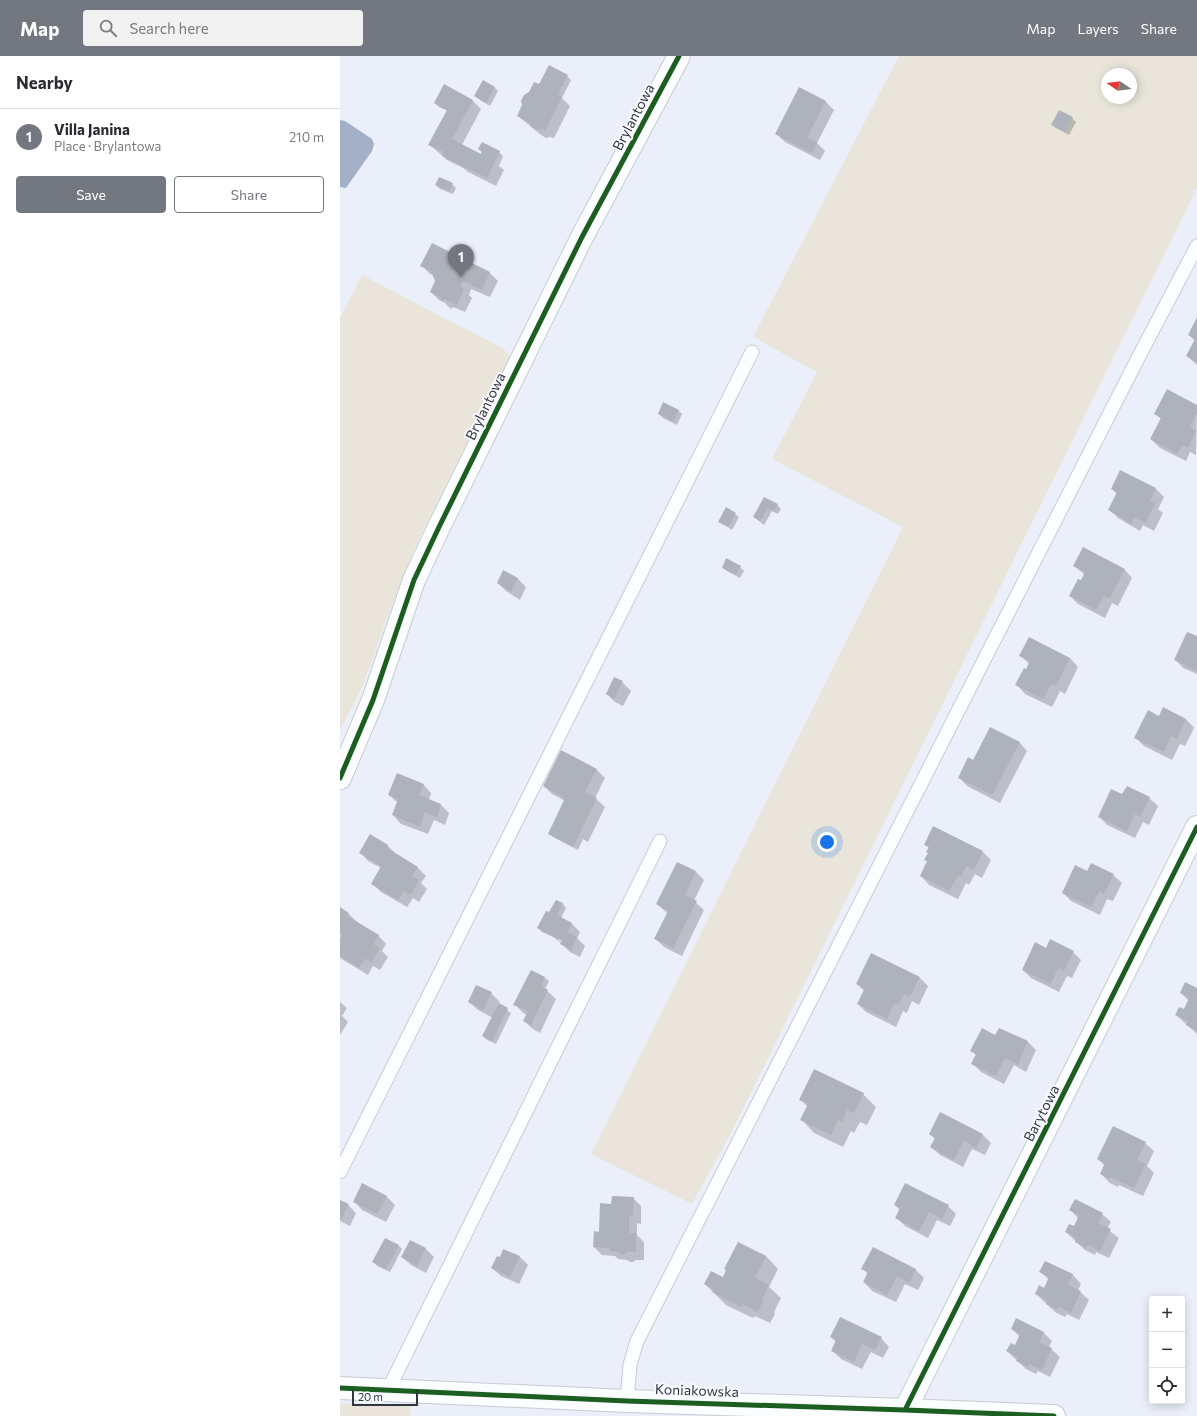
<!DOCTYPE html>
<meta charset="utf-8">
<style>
:root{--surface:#fff;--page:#f2f2f3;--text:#2b2b33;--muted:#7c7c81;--line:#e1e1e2;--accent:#737780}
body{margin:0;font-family:Commissioner,sans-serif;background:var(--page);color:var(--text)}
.controls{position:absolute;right:12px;bottom:12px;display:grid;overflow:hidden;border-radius:4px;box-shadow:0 2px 10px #0003}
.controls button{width:36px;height:36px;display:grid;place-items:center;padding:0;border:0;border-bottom:1px solid var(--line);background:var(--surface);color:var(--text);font:20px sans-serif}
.compass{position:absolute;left:761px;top:12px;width:36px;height:36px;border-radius:50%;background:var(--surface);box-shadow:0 2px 10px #0003;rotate:283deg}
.scale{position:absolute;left:12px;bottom:10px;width:66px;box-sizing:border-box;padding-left:4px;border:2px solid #32363f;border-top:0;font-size:11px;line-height:14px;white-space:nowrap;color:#32363f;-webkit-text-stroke:3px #f8fafe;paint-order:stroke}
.you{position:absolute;left:487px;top:786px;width:14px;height:14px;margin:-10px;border:3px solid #fff;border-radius:50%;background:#1a73e8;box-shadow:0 0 0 6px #1a73e833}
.badge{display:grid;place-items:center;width:26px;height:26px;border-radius:50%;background:var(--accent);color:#fff;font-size:13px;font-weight:700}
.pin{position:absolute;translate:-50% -33px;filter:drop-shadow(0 1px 2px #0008)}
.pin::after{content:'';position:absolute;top:21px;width:14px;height:12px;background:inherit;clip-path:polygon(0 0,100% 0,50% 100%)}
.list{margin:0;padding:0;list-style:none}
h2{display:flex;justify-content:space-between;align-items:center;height:52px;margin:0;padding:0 16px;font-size:17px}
h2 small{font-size:13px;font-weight:400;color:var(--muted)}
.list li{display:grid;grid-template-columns:26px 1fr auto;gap:12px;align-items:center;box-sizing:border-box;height:56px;padding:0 16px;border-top:1px solid var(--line)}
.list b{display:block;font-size:15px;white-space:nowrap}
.list p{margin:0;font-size:13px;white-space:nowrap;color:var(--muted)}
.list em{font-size:13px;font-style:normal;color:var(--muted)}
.actions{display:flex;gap:8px;padding:12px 16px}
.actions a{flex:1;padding:9px 0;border:1px solid var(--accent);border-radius:4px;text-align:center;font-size:14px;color:var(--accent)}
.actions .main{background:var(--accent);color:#fff}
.icon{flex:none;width:22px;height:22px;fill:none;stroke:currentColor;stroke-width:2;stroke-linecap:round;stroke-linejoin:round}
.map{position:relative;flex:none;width:857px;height:1360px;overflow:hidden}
header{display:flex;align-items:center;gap:24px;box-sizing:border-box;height:56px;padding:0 20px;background:var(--accent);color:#fff}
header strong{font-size:19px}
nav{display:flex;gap:22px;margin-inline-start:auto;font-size:14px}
.search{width:280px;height:36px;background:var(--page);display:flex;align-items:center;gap:10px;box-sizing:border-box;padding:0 14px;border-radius:4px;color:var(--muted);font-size:15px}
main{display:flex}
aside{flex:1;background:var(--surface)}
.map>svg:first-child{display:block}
.green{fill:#e9e5db;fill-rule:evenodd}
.water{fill:#a4afc8}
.shadow{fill:#0003;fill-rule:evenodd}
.building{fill:#aeb2bb}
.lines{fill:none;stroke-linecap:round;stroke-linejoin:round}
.service-casing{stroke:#c7cbd4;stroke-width:15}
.minor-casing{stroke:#c7cbd4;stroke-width:24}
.service{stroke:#fcfdfe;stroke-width:13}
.minor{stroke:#fcfdfe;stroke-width:22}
.cycleway-casing{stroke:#f8fafe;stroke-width:8}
.cycleway{stroke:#1b5e20;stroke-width:5}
.labels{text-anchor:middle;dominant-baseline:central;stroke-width:4;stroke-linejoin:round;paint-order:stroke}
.street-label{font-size:14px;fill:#32363f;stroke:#f8fafe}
</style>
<header>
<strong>Map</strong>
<div class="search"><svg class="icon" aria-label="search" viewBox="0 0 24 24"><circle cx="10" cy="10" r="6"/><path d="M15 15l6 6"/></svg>Search here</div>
<nav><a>Map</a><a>Layers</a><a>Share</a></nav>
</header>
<main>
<aside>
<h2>Nearby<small></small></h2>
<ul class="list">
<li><span class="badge">1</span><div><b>Villa Janina</b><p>Place · Brylantowa</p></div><em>210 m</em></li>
</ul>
<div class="actions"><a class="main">Save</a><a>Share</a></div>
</aside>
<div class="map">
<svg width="857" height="1360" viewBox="0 0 857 1360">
<rect width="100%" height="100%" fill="#ebeff9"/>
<path class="green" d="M559,0h298v132l-465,943 -40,73 -101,-50 312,-627 -131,-68 45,-87 -64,-35zM767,18h24v24h-24z
M22,219l140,73 9,8 -95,189 -19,46 -34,94 -23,46v-413z
M0,1347l71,3 -1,10h-70z"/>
<path class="water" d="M0,64l5,1 27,18 2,5 -2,7 -26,37 -6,-1z"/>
<path class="shadow" d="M209,11l18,9 4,4 -9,18 8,8 -16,32 -4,-1 -4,1 -5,-3 -23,-19 25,-28z
M104,30l29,15 8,8 -19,36 23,12 -6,-8 20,3 4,4 -4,10 5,4 -8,16 -28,-14 -5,-4 -16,-8 -17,-15 18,-34 -9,-4 -4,-4z
M154,31l4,4 -8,15 -10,-6 -4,-4z
M485,45l9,9 -17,33 8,8 -5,9 -35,-18 -9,-8z
M732,62l4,4 -7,13 -13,-7 -4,-3z
M112,128l4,4 -3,6 -13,-5 -4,-4z
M92,188l58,29 8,8 -8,16 -19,-8 -2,6 3,3 -7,14 -12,-5 -2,2 -6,-6 -6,-3 -8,-8 5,-11 -2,-5 -4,-2 -8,-8z
M857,264v45l-10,-9 8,-15 -6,-6z
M857,350l-1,49 -6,-3 -4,9 -26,-13 -9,-9 11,-19 -6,-6z
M338,354l4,4 -5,11 -14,-7 -4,-4z
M781,415l35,18 8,8 -6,12 5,4 -9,18 -11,-6 -3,6 -22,-13 -8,-8 7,-16 -5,-5z
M425,442l12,7 4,4 -3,5 -6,-3 -8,14 -10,-8z
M395,458l4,3 -7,13 -13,-9z
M734,510l50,3 8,9 -14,28 -6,-3 -7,15 -27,-14 -8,-8 15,-21z
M383,511h17l4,4 -4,7 -13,-7z
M163,516l15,7 8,8 -6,13 -14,-9 -8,-8z
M857,581v37l-14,-6 -8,-9z
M680,599l50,3 8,9 -13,27 -5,-3 -8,16 -27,-13 -8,-9 10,-15 2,-6z
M282,626l9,9 -8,15 -8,-4 -8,-8z
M820,661l26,2 8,9 -9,18 -5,-2 -8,16 -28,-14 -8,-8z
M679,686l8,9 -27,52 -33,-17 -8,-9 15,-16z
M221,695l36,19 8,8 -10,20 10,9 -17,35 -5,-3 -5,11 -25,-13 -4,-4 16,-32 -13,-7 -8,-8z
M83,728l8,9 -2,7 12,5 8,8 -4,12 -11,-5 -6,14 -27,-10 -8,-9 5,-12 -9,-8z
M783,740l26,2 9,8 -9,19 -6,-3 -8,16 -28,-13 -8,-9z
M30,779l18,11 8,8 21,13 9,9 -5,7 6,6 -8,13 -6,-4 -6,9 -26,-15 -9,-9 9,-15 -13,-7 -8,-9z
M585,789l58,7 8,8 -9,18 -7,-4 -6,11 -3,-2 -8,16 -29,-14 -8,-9 7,-14 -2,-2 3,-7v-5z
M337,807l19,9 8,8 -10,21 10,9 -22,46 -18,-9 -9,-9 13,-24 -11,-10z
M747,816l26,3 9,8 -9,18 -6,-2 -7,16 -29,-14 -8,-8z
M223,848l3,4 -5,10 11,6 8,8 -3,6 8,8 -5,11 -10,-5 -8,-8 -9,-7 -11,-5 -4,-4zM218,881l8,7 -8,-4z
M0,853l9,5 8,8 21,13 8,9 -4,7 6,6 -8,13 -7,-4 -5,9 -28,-17v-18l2,-4 -2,-1z
M707,893l26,3 8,8 -9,18 -5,-2 -8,16 -28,-14 -8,-8z
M531,898l49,24 8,8 -9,19 -7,-4 -5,12 -4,-2 -7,16 -30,-15 -8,-8 6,-13 -7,-7z
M191,915l14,7 4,3 -4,8 11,10 -16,34 -7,-4 -9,-8 3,-6 -4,-2 -8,-9z
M137,930l14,7 9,9 -2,2 13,9 -15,31 -9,-4 -4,-4 10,-18 -15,-8 -9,-8z
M857,933v45l-21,-19 9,-5 4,-9 -8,-8z
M0,946l7,6 -5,8 6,6 -8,13z
M660,973l28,13 8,8 -10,22 -12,-7 -10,19 -23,-12 -8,-8 4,-8 -6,-6 24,-13z
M523,1038l13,13 -9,18 -7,-3 -6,11 -3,-2 -8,16 -29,-14 -12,-13 6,-13 -7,-7z
M601,1057l42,22 8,8 -6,12 -13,-6 -9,18 -23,-12 -9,-8 4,-8 -5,-5z
M805,1087l9,8 -7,15 7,7 -11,23 -24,-11 -1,2 -8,-4 -9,-9 4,-8 -7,-7z
M46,1140l9,9 -9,17 -24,-12 -8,-9z
M293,1142l8,8v18l-4,-1v12l7,7v18h-8l-3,2h-3l-3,-2 -9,-1 -3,-3 -13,-1 -8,-8 18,-42z
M0,1145l8,4 8,8 -6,13 -10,-5z
M555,1149l53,1 8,8 -6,12 -13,-6 -9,18 -23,-12 -8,-8 3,-8z
M730,1154l32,4 9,8 -4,7 12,9 -10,20 -13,-6 -1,3 -10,-5 -19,-18 8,-5 5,-8z
M71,1185l15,8 8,8 -8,16 -15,-8 -9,-8z
M398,1187l28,13 12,13 -9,18 12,11 -7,14 1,2 -5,9 -15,-7 -2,2 -27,-13 -21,-21 18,-6z
M58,1189l4,4 -12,23 -13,-6 -3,-4z
M533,1193l43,21 8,8 -6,12 -13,-6 -9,18 -24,-11 -8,-9 4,-8 -5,-5z
M179,1200l9,9 -9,19 -18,-8 -9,-8z
M706,1206l27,13 8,9 -3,6 11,10 -10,20 -12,-6 -2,3 -10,-5 -19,-18 9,-5 4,-9 -8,-8z
M672,1273l32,4 8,8 -3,6 11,10 -10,20 -12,-6 -2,3 -10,-5 -19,-18 9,-5 4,-9z
M491,1281l50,1 8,9 -6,11 -12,-6 -9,17 -21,-10 -9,-9 4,-8z"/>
<path class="building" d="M209,9l19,10 -10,19 4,3 -17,34 -4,-2 -4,1 -6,-3 -1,-4 -13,-7 5,-11 -1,-4 3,-6 5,-3 5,-10 5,2z
M143,24l12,7 -9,16 -12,-7z
M104,28l29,16 -21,39 29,15 1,-3 -4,-2 4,-7 18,9 -13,27 -45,-22 2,-4 -16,-7 19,-35 -13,-7z
M459,31l27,14 -19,36 10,5 -5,11 -37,-19z
M719,54l14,7 -8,15 -14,-7z
M99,121l14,6 -4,8 -14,-6z
M92,187l58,29 -8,18 -19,-9 -3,6 4,2 -7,16 -13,-6 -1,2 -3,-1 1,-2 -11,-6 5,-11 -4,-10 -11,-5z
M857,261v45l-11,-6 9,-17 -7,-4z
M827,333l30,16v8l-7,14 6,4 -8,17 -6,-3 -5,9 -27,-15 11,-21 -7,-4z
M323,346l16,8 -6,11 -15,-7z
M780,414l36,18 -6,13 5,3 -10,19 -11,-6 -3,7 -23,-14 9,-18 -6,-3z
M424,441l14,7 -4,7 -6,-3 -8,13 -7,-4z
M386,451l10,6 -8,14 -10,-5z
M743,491l42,22 -15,29 -6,-2 -8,14 -27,-14 9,-17 3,1 4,-8 -12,-6z
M386,502l15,8 -5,9 -14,-7z
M163,514l15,8 -7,14 -14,-9z
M847,576l10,4v35l-23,-11z
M689,581l41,21 -14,28 -5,-2 -8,15 -28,-14 9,-17 2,1 4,-8 -11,-5z
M274,621l9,4 -9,18 -8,-5z
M823,651l23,12 -9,20 -6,-3 -7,16 -30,-14 14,-28 11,6z
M650,671l30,15 -28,53 -34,-17 10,-21 5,3z
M221,694l36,19 -12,23 12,6 -24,49 -25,-13 17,-36 -22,-12z
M57,717l27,11 -5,11 22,9 -4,13 -12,-5 -5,15 -28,-12 6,-16 -10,-4z
M787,730l23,11 -10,20 -5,-3 -8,17 -29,-14 13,-28 11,5z
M593,770l50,25 -9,19 -8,-4 -5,11 -3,-1 -9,15 -29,-15 7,-15 -3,-1 4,-7 -2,-1 3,-5 -5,-2z
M30,778l18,11 -1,3 31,19 -6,9 7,4 -8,15 -7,-4 -6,9 -27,-16 10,-18 -22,-13z
M337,806l19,9 -11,24 12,6 -24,47 -19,-9 14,-28 -12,-7z
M751,807l23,11 -10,20 -5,-3 -8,16 -29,-14 13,-28 12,6z
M216,844l7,3 -6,12 15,8 -4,9 9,5 -5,13 -12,-6 2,-3 -25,-13 9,-17 3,1z
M0,851l9,6 -2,3 32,19 -6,9 7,4 -9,15 -6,-5 -6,10 -19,-12v-18l2,-4 -2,-1z
M710,883l24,12 -10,20 -6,-3 -7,16 -29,-14 13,-28 11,6z
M531,897l49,24 -10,20 -6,-3 -6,11 -4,-2 -7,16 -30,-15 8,-16 -9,-4z
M191,914l14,7 -4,9 7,4 -17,35 -8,-4 5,-10 -15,-6z
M845,926l12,6v43l-11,-6 2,-4 -13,-6 4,-8 5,2 5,-11 -9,-5z
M136,929l16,7 -9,18 -15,-8z
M159,947l9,5 -16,33 -10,-5z
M642,972l13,7 4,-7 29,13 -10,23 -13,-6 -9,18 -25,-12 5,-10 -6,-3z
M474,1013l50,24 -10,20 -7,-3 -5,12 -4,-2 -7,15 -31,-15 8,-16 -9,-4z
M600,1056l43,22 -7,14 -12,-7 -10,19 -24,-13 5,-9 -6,-4z
M773,1070l33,16 -9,18 9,4 -12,24 -23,-11 -1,2 -10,-5 5,-11 -8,-4z
M22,1127l25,13 -10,18 -24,-12z
M565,1127l44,22 -7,14 -13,-7 -10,19 -24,-13 5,-10 -6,-3z
M272,1140l22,1 -1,19 -4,-1v18h7v19h-9l-3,3 -3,-1 -3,-2 -9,-1v-3l-16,-1 1,-16 5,1 1,-29 11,1z
M735,1143l28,14 -5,10 13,6 -11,22 -12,-6 -2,3 -11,-6 2,-4 -12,-6 4,-8 5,2 5,-11 -10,-5z
M0,1144l9,4 -8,15 -1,-1z
M45,1182l14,7 -13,24 -14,-7z
M70,1184l16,8 -9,18 -16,-9z
M398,1186l28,14 -11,22 14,7 -7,14 1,1 -5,12 -16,-8 -1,3 -29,-15 2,-2 -10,-6 7,-13 12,6 3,-7 -2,-1z
M533,1191l43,22 -7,14 -12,-7 -10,19 -24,-13 5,-10 -7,-3z
M163,1193l17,7 -10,21 -19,-9 6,-12 3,1z
M705,1205l28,13 -5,11 13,6 -10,22 -13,-7 -1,3 -11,-5 1,-4 -12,-6 4,-9 5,3 5,-11 -10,-5z
M500,1261l42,20 -7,13 -13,-6 -8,18 -23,-11 5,-11 -6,-3z
M676,1262l28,14 -5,10 13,6 -10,22 -13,-6 -1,3 -12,-6 2,-4 -12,-6 5,-8 4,2 5,-11 -9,-5z"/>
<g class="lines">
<g class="service-casing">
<path id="service" d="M0,1116l412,-820
M48,1334l272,-549
M287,1345l3,-36 7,-24 500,-981 60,-114"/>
</g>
<g class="minor-casing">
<path id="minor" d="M0,722l33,-78 41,-120 25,-53 143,-290 97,-181
M0,1332l287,13 278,9 149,6
M565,1354l292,-583"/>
</g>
<use href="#service" class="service"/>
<use href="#minor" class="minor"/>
<g class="cycleway-casing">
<path id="cycleway" d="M0,722l33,-78 41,-120 25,-53 143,-290 97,-181
M0,1332l287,13 278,9 149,6
M565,1354l292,-583"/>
</g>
<use href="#cycleway" class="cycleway"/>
</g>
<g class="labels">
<g class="street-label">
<text transform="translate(293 61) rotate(-62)">Brylantowa</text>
<text transform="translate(145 350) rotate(-64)">Brylantowa</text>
<text transform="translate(701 1057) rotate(-63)">Barytowa</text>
<text transform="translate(357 1334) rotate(2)">Koniakowska</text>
</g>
</g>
</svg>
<div class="controls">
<button>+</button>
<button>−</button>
<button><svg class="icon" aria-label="locate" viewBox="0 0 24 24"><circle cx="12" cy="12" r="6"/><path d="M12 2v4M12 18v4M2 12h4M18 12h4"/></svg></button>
</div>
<svg class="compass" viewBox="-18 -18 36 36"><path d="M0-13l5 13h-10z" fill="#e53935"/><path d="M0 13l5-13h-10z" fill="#7c7c81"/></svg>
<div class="scale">20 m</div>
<div class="you"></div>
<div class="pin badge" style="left:121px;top:221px">1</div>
</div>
</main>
